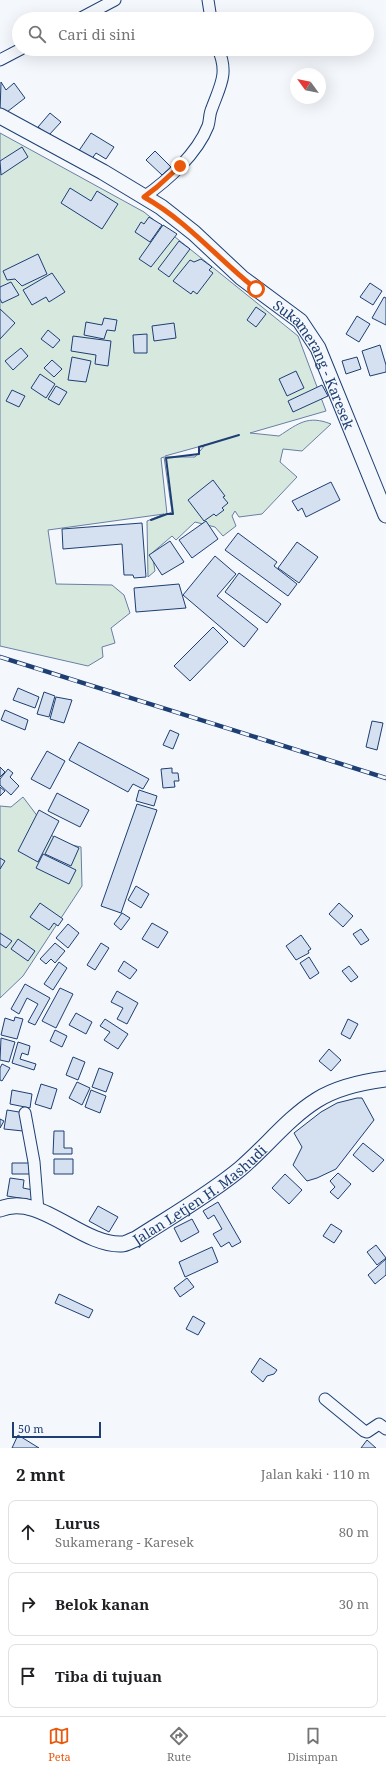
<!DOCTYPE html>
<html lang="id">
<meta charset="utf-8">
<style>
:root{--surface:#fff;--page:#f6f6f6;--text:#202124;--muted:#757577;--line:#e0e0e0;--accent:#ea580c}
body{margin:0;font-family:"Noto Serif",serif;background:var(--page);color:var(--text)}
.compass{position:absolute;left:290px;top:68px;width:36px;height:36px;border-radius:50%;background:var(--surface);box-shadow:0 4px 16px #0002;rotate:303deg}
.scale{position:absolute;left:12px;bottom:10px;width:89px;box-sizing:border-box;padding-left:4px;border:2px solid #1d3f73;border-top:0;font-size:11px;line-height:14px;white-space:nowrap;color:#1d3f73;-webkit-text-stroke:3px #f4f7fb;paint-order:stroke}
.stop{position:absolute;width:12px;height:12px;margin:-9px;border:3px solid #ea580c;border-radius:50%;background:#fff}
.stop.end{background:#ea580c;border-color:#fff;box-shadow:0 1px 4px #0008}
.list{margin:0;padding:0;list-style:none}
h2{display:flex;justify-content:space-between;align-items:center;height:52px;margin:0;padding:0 16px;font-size:17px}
h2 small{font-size:13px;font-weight:400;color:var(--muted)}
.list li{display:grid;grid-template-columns:26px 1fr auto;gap:12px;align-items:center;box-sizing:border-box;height:64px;margin:0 8px 8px;padding:0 8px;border:1px solid var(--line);border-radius:8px}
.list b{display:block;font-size:15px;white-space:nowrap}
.list p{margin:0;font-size:13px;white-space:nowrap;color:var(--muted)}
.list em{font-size:13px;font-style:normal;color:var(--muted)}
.icon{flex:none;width:22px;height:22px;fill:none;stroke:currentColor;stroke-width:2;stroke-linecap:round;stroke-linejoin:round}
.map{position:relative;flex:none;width:386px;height:1448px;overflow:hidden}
.search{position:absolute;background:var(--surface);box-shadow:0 4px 16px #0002;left:12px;right:12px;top:12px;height:44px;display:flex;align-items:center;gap:10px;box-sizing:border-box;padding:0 14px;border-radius:22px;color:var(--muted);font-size:15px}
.sheet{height:268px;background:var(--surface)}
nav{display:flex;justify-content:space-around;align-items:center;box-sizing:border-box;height:56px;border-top:1px solid var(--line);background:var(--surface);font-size:11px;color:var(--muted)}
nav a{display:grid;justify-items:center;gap:2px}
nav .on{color:var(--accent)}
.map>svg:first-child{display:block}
.green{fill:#d7e8df;stroke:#687fa3;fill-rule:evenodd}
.building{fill:#d5e0f0;stroke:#1d3f73}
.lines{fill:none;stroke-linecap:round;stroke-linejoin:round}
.street-casing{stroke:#1d3f73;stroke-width:13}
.secondary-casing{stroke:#1d3f73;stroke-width:17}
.street{stroke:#f4f7fb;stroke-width:11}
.secondary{stroke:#f4f7fb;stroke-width:15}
.rail-casing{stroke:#1d3f73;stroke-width:4.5}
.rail{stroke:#f4f7fb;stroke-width:3;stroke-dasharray:9;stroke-linecap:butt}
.wall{stroke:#1d3f73;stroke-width:2}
.route{stroke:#ea580c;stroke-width:5}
.labels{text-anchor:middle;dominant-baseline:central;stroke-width:3;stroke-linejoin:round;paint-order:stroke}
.street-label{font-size:14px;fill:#1d3f73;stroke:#f4f7fb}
</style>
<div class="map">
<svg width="386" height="1448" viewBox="0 0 386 1448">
<rect width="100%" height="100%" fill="#f4f7fb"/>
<path class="green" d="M0,133l144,79 154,124 28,75 -76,22 29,3c20,-13 29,-21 52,-12l-29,27 -19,-2 -3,13 17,15 -35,37 -23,3 -4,-6 -3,5 4,10 -13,10 -8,-9 -20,-5 -19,18 -4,-4 -20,17 3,18 -7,6 -1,-56 17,-7 -116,16 8,54 56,1 12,10 6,18 -19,15 4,15 -13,4 1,10 -15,9 -88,-20zM205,445l-10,12h-30v-1zM164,457l8,55 -5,2 -6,-56z
M23,797l34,45 24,5 1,39 -59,90 -23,22v-192l11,1z"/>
<path class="building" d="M1,82l5,8 8,-7 11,15 -22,17 -3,-3z
M50,113l11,9 -12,13 -11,-8z
M91,133l23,14 -8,12 -10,-6 -5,7 -13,-8z
M22,147l6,10 -27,18 -1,-14z
M155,151l16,16 -9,8 -16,-15z
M70,188l21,13 6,-10 21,13 -16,25 -41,-26z
M149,217l13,8 -12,17 -15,-10 6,-10 3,2z
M163,225l14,9 -26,33 -12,-8z
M179,241l11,8 -21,28 -11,-8z
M38,254l9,20 -25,12 -7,-7 -8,1 -4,-9z
M201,259l11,8 -3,3 4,3 -16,21 -4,-3 -2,3 -18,-13 17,-21 4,2z
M52,273l13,19 -16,10 -3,-5 -14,8 -9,-15z
M11,282l8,13 -17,8 -2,-4v-12z
M370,283l12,8 -9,14 -13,-8z
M384,297l2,1v27l-14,-7z
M256,307l10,7 -10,13 -9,-7z
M0,309l15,14 -15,16z
M357,316l13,8 -11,18 -13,-8z
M104,318l13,2 -2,11 -8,-1 -3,9 -20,-4 2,-13 16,3z
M174,323l2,15 -22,3 -2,-15z
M48,330l12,10 -7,8 -12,-9z
M147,334v19h-13l-1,-18z
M73,336l38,5 -3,25 -13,-2 1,-9 -25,-4z
M380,345l6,20v7l-16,4 -8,-25z
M21,348l7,8 -15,14 -8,-9z
M72,357l19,4 -5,21 -18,-2z
M357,357l4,12 -15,5 -4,-13z
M52,360l10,9 -8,8 -10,-9z
M296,371l8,17 -17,8 -8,-17z
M40,374l15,10 -9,14 -15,-10z
M322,385l6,11 -35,16 -5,-11z
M56,386l11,6 -8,13 -11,-6z
M12,390l13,6 -6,11 -13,-6z
M213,480l12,16 -2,1 5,6 -6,5 2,2 -8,6 -2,-2 -10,7 -16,-21z
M331,482l9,18 -34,17 -4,-9 -4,3 -6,-10z
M206,521l12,18 -26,19 -13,-18z
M142,523l4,54 -12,1 -1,-3h-9l-2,-31 -59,5 -1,-20z
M238,533l39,29 -3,4 23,18 -9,12 -63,-46z
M170,541l14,21 -22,13 -13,-20z
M297,542l21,15 -19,26 -21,-15z
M215,556l21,18 -19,22 41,33 -14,18 -61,-52z
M239,573l42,31 -14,19 -42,-31z
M179,584l7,24 -50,4 -2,-24z
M213,627l15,15 -38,39 -16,-15z
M18,688l21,9 -4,11 -22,-8z
M44,692l11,4 -6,21 -12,-3z
M56,697l16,3 -8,23 -14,-4z
M5,710l23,10 -3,10 -24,-10z
M372,721l11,2 -6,27 -11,-3z
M170,730l9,4 -6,15 -10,-4z
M79,742l70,37 -6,10 -10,-5 -5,8 -59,-32z
M47,751l18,10 -15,28 -19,-10z
M0,767l5,5 -5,5z
M172,768v5h6l1,8h-5l1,6 -12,1 -2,-19z
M8,769l5,4 -3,4 9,9 -8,9 -11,-10v-6z
M0,787l5,4 -5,5z
M139,790l18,6 -3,10 -18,-5z
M57,793l32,17 -9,17 -32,-16z
M137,804l20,6 -36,103 -20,-7z
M39,810l20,11 -21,41 -20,-11z
M54,836l25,12 -8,18 -26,-12z
M43,854l33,16 -7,14 -33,-16z
M0,858l5,3 -5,8z
M136,886l13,8 -8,14 -13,-8z
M40,903l23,16 -5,7 -4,-3 -5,7 -19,-13z
M339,903l14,13 -10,11 -14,-13z
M122,913l8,5 -9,12 -7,-6z
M152,923l16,9 -10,16 -16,-9z
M68,924l11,9 -11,15 -12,-10z
M361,929l8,11 -8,5 -8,-11z
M0,933l12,8 -6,7 -6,-4z
M301,935l10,14 -3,2 1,2 -13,7 -10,-14z
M18,939l17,12 -7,10 -17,-12z
M55,943l10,8 -10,12 -4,-4 -5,5 -6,-5z
M101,943l8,5 -14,22 -8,-5z
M309,957l10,16 -9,6 -10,-16z
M124,961l13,9 -7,9 -12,-8z
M59,962l8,6 -14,22 -9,-6z
M349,966l9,11 -7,5 -9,-11z
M25,984l25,14 -15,27 -7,-3 10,-18 -11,-6 -8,16 -8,-5z
M60,988l13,6 -17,34 -14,-7z
M117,991l21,12 -11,21 -10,-5 6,-11 -12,-6z
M76,1013l16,9 -6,12 -17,-9z
M15,1017l8,2 -6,20 -16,-4 4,-17 9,3z
M105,1019l23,15 -10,15 -14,-9 6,-8 -10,-6z
M348,1019l10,5 -8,15 -9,-5z
M55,1030l12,6 -5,11 -12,-6z
M1,1038l14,4 -6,20 -9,-2z
M18,1042l12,4 -2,9 -6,-2 -2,6 16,5 -2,6 -22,-7z
M329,1049l12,11 -10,11 -12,-10z
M73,1057l12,5 -7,18 -12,-5z
M2,1064l8,4 -8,13 -2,-1v-12z
M99,1068l14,5 -7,19 -14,-5z
M77,1082l13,6 -8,17 -13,-7z
M41,1084l16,5 -6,20 -16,-5z
M12,1090l20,4 -2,14 -20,-4z
M91,1090l15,6 -6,17 -15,-6z
M357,1098h5l12,22 -38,49 -19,9 -10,3 -14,-16 9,-18 -8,-14 27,-21 16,-9z
M7,1110l18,3 -2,18 -19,-2z
M0,1119l4,2 -4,7z
M54,1131h10v17h8v6h-19z
M363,1143l21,17 -11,12 -20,-17z
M54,1159h19v15h-19z
M12,1163h18v11h-18z
M338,1173l13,11 -13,15 -8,-7 5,-5 -5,-6z
M285,1174l17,16 -13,14 -17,-16z
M10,1178l14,2 -1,8 10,2 -1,10 -25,-4z
M218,1202l23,40 -9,5 -3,-5 -8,5 -8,-13 9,-5 -8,-14 -6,4 -5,-8z
M98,1206l20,11 -9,15 -20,-11z
M192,1219l7,13 -18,10 -7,-14z
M331,1224l11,7 -8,12 -11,-7z
M376,1245l10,13 -9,7 -10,-13z
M212,1247l6,15 -33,15 -6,-15z
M386,1259v16l-11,9 -7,-9z
M187,1278l7,9 -14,10 -6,-9z
M59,1294l34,16 -4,8 -34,-15z
M193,1316l12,7 -7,12 -12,-6z
M260,1358l17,12 -3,4 -7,2 -4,6 -12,-10z
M18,1435l21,13h-27z
M367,1440l9,8h-15z"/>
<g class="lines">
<g class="street-casing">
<path id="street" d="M208,0l3,19
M79,19l36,-19
M0,60l21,-11
M144,197c24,-17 53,-43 64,-71 2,-6 1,-12 4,-18 8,-22 17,-35 6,-59
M25,1113l9,49 4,49
M325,1399l39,32 3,1 12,-8 7,5"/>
</g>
<g class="secondary-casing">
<g id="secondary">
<path id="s1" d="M0,116l103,56 58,35 33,26 48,45 58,43 18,27 68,167"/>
<path id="s2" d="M0,1209c40,-17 81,37 122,35 4,0 10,-4 14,-5 34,-22 74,-45 104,-70 26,-22 48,-51 77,-69 21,-13 45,-18 69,-21"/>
</g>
</g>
<use href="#street" class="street"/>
<use href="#secondary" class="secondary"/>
<g class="rail-casing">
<path id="rail" d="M0,657l386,121"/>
</g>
<use href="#rail" class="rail"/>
<path class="wall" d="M151,520l16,-6h6l-7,-56 33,-4v-7l40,-12"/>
</g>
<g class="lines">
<path class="route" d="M180,166l-23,21 -13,10c43,24 74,62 112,92"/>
</g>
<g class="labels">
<g class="street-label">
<text stroke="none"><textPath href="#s1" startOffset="409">Sukamerang - Karesek</textPath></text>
<text stroke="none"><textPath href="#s2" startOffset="223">Jalan Letjen H. Mashudi</textPath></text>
</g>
</g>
</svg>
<svg class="compass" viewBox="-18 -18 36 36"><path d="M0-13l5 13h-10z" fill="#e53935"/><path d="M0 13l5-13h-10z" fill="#757577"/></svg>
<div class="scale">50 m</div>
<div class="stop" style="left:256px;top:289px"></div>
<div class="stop end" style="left:180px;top:166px"></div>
<div class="search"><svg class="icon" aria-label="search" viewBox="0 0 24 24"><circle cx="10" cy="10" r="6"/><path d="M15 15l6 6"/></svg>Cari di sini</div>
</div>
<section class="sheet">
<h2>2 mnt<small>Jalan kaki · 110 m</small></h2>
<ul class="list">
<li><svg class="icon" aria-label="ahead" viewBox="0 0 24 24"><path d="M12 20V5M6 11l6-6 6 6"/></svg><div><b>Lurus</b><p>Sukamerang - Karesek</p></div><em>80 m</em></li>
<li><svg class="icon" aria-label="right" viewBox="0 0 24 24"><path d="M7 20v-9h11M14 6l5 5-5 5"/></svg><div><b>Belok kanan</b></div><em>30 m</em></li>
<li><svg class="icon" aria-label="arrive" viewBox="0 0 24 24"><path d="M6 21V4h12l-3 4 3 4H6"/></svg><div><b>Tiba di tujuan</b></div></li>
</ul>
</section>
<nav>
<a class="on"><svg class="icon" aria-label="map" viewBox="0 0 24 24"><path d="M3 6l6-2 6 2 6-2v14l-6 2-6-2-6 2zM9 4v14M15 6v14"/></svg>Peta</a>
<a><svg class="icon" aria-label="directions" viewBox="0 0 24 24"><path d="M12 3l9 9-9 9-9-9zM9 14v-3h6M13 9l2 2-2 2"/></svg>Rute</a>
<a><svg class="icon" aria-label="saved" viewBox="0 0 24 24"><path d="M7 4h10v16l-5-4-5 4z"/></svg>Disimpan</a>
</nav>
